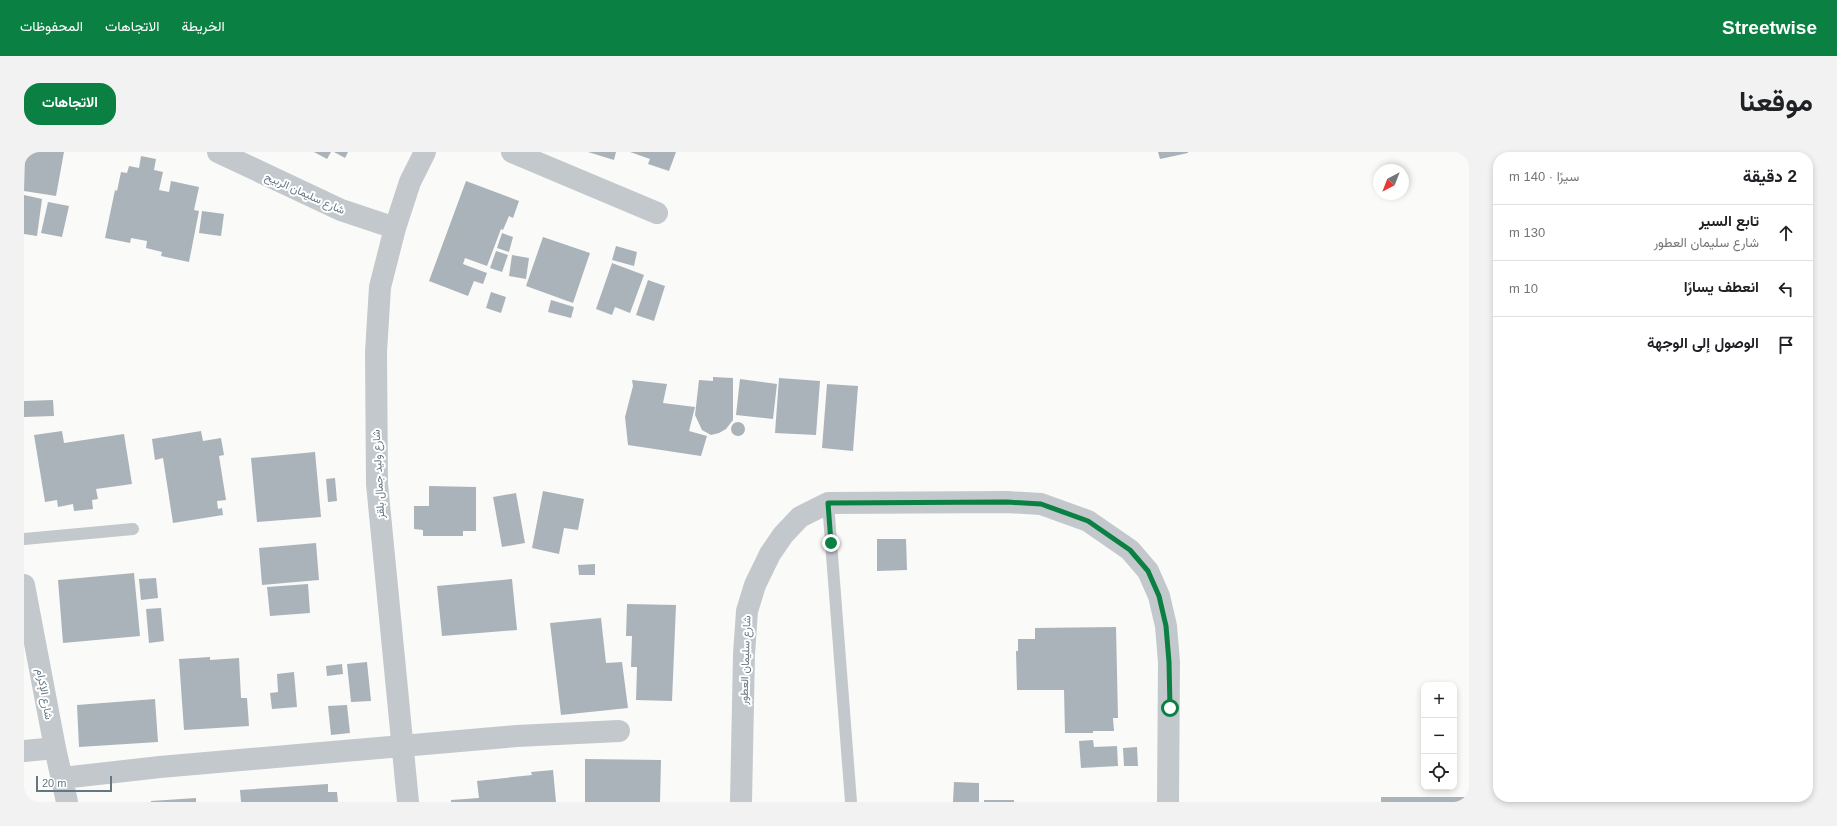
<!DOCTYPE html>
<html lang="ar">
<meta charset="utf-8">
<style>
:root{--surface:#fff;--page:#f2f2f2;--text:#202124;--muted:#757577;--line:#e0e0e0;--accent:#0b8043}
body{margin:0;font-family:Arial,Vazirmatn,sans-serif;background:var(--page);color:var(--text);direction:rtl}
.controls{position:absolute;right:12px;bottom:12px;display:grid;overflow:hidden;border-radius:8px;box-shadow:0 2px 6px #0003}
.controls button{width:36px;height:36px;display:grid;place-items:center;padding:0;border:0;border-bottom:1px solid var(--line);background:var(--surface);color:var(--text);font:20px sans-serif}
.compass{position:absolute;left:1349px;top:12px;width:36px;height:36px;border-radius:50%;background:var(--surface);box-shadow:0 2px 6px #0003;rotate:222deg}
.scale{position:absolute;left:12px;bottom:10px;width:76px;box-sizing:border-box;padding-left:4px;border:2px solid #657683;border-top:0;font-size:11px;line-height:14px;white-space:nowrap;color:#657683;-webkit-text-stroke:3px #fff;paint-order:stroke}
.stop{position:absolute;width:12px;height:12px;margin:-9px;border:3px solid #0b8043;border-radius:50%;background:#fff}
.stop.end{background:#0b8043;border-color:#fff;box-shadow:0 1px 4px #0008}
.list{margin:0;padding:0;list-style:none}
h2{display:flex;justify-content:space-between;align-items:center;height:52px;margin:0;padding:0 16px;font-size:17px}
h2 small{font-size:13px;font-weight:400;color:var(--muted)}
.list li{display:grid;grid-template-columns:26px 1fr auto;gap:12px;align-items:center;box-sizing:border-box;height:56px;padding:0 16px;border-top:1px solid var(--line)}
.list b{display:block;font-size:15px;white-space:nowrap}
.list p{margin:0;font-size:13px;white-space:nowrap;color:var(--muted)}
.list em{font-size:13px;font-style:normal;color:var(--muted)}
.icon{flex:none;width:22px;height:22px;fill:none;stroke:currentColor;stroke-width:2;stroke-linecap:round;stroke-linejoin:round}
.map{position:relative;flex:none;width:1445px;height:650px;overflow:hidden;direction:ltr;border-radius:16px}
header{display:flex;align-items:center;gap:24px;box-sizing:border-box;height:56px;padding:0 20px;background:var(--accent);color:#fff}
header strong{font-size:19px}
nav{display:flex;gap:22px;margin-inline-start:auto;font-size:14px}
.intro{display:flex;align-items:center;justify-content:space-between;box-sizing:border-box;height:96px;padding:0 24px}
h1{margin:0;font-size:28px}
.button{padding:10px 18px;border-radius:16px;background:var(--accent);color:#fff;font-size:14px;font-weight:700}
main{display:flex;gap:24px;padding:0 24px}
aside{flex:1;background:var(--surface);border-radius:16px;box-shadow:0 2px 6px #0003}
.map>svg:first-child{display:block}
.building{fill:#aab3b9}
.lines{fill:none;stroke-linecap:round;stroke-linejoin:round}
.service{stroke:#c3c8cc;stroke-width:12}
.minor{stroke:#c3c8cc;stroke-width:22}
.route{stroke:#0b8043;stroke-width:5}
.labels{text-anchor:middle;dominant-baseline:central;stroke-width:4;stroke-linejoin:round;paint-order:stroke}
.street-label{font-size:11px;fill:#657683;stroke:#fff}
</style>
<header>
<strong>Streetwise</strong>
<nav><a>الخريطة</a><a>الاتجاهات</a><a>المحفوظات</a></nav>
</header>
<div class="intro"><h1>موقعنا</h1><a class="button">الاتجاهات</a></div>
<main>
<aside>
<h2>2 دقيقة<small>سيرًا · 140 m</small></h2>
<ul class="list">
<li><svg class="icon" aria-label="ahead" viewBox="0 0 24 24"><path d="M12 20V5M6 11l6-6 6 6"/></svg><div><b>تابع السير</b><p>شارع سليمان العطور</p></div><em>130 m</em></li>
<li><svg class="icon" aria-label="left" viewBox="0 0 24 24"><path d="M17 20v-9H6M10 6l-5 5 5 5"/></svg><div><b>انعطف يسارًا</b></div><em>10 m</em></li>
<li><svg class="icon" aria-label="arrive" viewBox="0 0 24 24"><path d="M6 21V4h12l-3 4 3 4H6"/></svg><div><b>الوصول إلى الوجهة</b></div></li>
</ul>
</aside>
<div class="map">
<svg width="1445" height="650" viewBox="0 0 1445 650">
<rect width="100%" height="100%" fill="#fafaf8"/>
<path class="building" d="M1,0h39l-8,44 -32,-5z
M290,0h17l-4,7z
M310,0h14l-3,6z
M564,0h28l-2,8z
M606,0h46l-7,19 -21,-7 2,-5z
M1134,0h30v1l-28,6z
M117,4l15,3 -2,11 9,2 -4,18 10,2 2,-11 28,6 -5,23 5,1 -10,51 -28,-6 1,-4 -16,-4 1,-7 -16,-3 -1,5 -25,-5 10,-48 2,1 4,-19 6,1 2,-7 10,2z
M442,29l53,20 -6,17 -4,-2 -6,14 -2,-1 -14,37 -22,-8 -2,6 24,9 -4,11 -9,-3 -6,15 -39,-15z
M0,43l18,4 -5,37 -13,-2z
M24,50l21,4 -7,31 -21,-4z
M178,59l22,3 -3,22 -22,-3z
M478,81l11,4 -4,15 -12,-4z
M519,85l47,16 -17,50 -47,-17z
M592,94l21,6 -3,14 -22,-6z
M472,99l12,4 -6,17 -12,-4z
M488,103l17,3 -3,21 -17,-3z
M588,111l32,12 -14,38 -15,-6 -3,8 -16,-6z
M624,128l17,6 -11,35 -18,-6z
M467,140l15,5 -5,16 -15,-5z
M527,148l23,7 -3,11 -23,-6z
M689,225l20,1v42l-7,9 -7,4 -8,2 -9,-5 -7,-15 4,-35 14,1z
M755,226l41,3 -4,54 -41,-2z
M716,227l37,5 -4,35 -37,-4z
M608,228l35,4 -4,19 32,4 -6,24 18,5 -6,20 -73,-11 -3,-28 8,-31z
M803,232l31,2 -5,65 -31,-3z
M29,248l1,16 -30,1v-16z
M707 277a7 7 0 1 1 14 0a7 7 0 1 1-14 0Z
M38,279l2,12 60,-9 8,50 -36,5 2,10 -6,1 1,9 -19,2 -1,-7 -15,3 -1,-7 -12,2 -11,-67z
M177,279l2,10 18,-3 3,17 -5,1 7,44 -9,1 1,8 4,-1 1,7 -50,8 -10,-65 -8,2 -3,-21z
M291,300l6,65 -64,5 -6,-64z
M311,326l2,23 -9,1 -2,-23z
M405,334l47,1v44h-13v5h-40v-6l-9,-1v-23h15z
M519,339l41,8 -6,31 -14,-2 -5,26 -27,-6z
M492,341l9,50 -23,4 -9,-50z
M853,387h29l1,31 -30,1z
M292,391l3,37 -57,5 -3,-37z
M571,412v11h-16l-1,-10z
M110,421l6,63 -77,7 -5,-63z
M132,426l2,20 -17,2 -2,-21z
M488,427l5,51 -75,6 -5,-50z
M284,432l2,29 -40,3 -3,-29z
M603,452l49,1 -4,96 -36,-1 1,-33h-6l1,-31h-6z
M137,456l3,33 -15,2 -3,-34z
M577,466l5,45 16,-1 6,46 -67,7 -11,-92z
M1092,475l2,91h-5l1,13h-21v2h-28l-1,-43h-47l-1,-39h2v-12h17v-11z
M186,505v3l29,-2 2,40h6l2,28 -65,4 -5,-71z
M343,510l4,39 -20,1 -4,-38z
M318,512l1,10 -16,2 -1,-10z
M270,520l3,35 -25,2 -2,-16 8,-1 -1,-18z
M131,547l3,43 -79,5 -2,-42z
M323,553l3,28 -19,2 -3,-29z
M1069,588l1,7 23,-1 1,20 -37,2 -2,-27z
M1113,595l1,19h-14l-1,-18z
M561,607l76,1 -1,42h-75z
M529,618l3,32h-105v-2l28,-2 -2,-17 55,-6 -1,-3z
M930,630l25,1v19h-26z
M304,632v8h9l1,10h-97l-1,-12z
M1357,645h88v5h-88z
M172,646v4h-45v-1z
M960,648h30v2h-30z"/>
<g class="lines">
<path class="service" d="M804,351l23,299
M0,387l109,-10"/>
<path class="minor" d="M194,0l123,58 54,18
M488,0l145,61
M0,433l31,163 12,54
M0,599l31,-3
M38,626l98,-11 357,-31 102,-5
M384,650l-31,-318 -1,-132 4,-65 15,-59 15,-46 15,-30
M717,650l3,-148 3,-43 8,-26 15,-31 13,-19 17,-18 28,-14 179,-1 34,2 47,17 42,29 18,21 11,25 7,30 3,36 -1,140"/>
</g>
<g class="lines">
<path class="route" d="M807,391l-3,-40 179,-1 34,2 47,17 42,29 18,21 11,25 7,30 3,36 1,46"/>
</g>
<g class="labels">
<g class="street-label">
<text transform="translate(281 41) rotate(24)">شارع سليمان الربيح</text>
<text transform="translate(354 322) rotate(-93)">شارع وليد جمال بلقز</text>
<text transform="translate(721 508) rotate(-88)">شارع سليمان العطور</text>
<text transform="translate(21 542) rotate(80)">شارع الإكرام</text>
</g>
</g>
</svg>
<div class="controls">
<button>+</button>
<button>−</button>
<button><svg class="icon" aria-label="locate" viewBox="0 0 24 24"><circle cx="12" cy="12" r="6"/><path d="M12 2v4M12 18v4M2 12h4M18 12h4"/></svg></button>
</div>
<svg class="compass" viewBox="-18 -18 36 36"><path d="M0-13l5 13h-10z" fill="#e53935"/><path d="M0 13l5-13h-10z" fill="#757577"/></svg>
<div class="scale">20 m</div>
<div class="stop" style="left:1146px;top:556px"></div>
<div class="stop end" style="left:807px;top:391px"></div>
</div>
</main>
